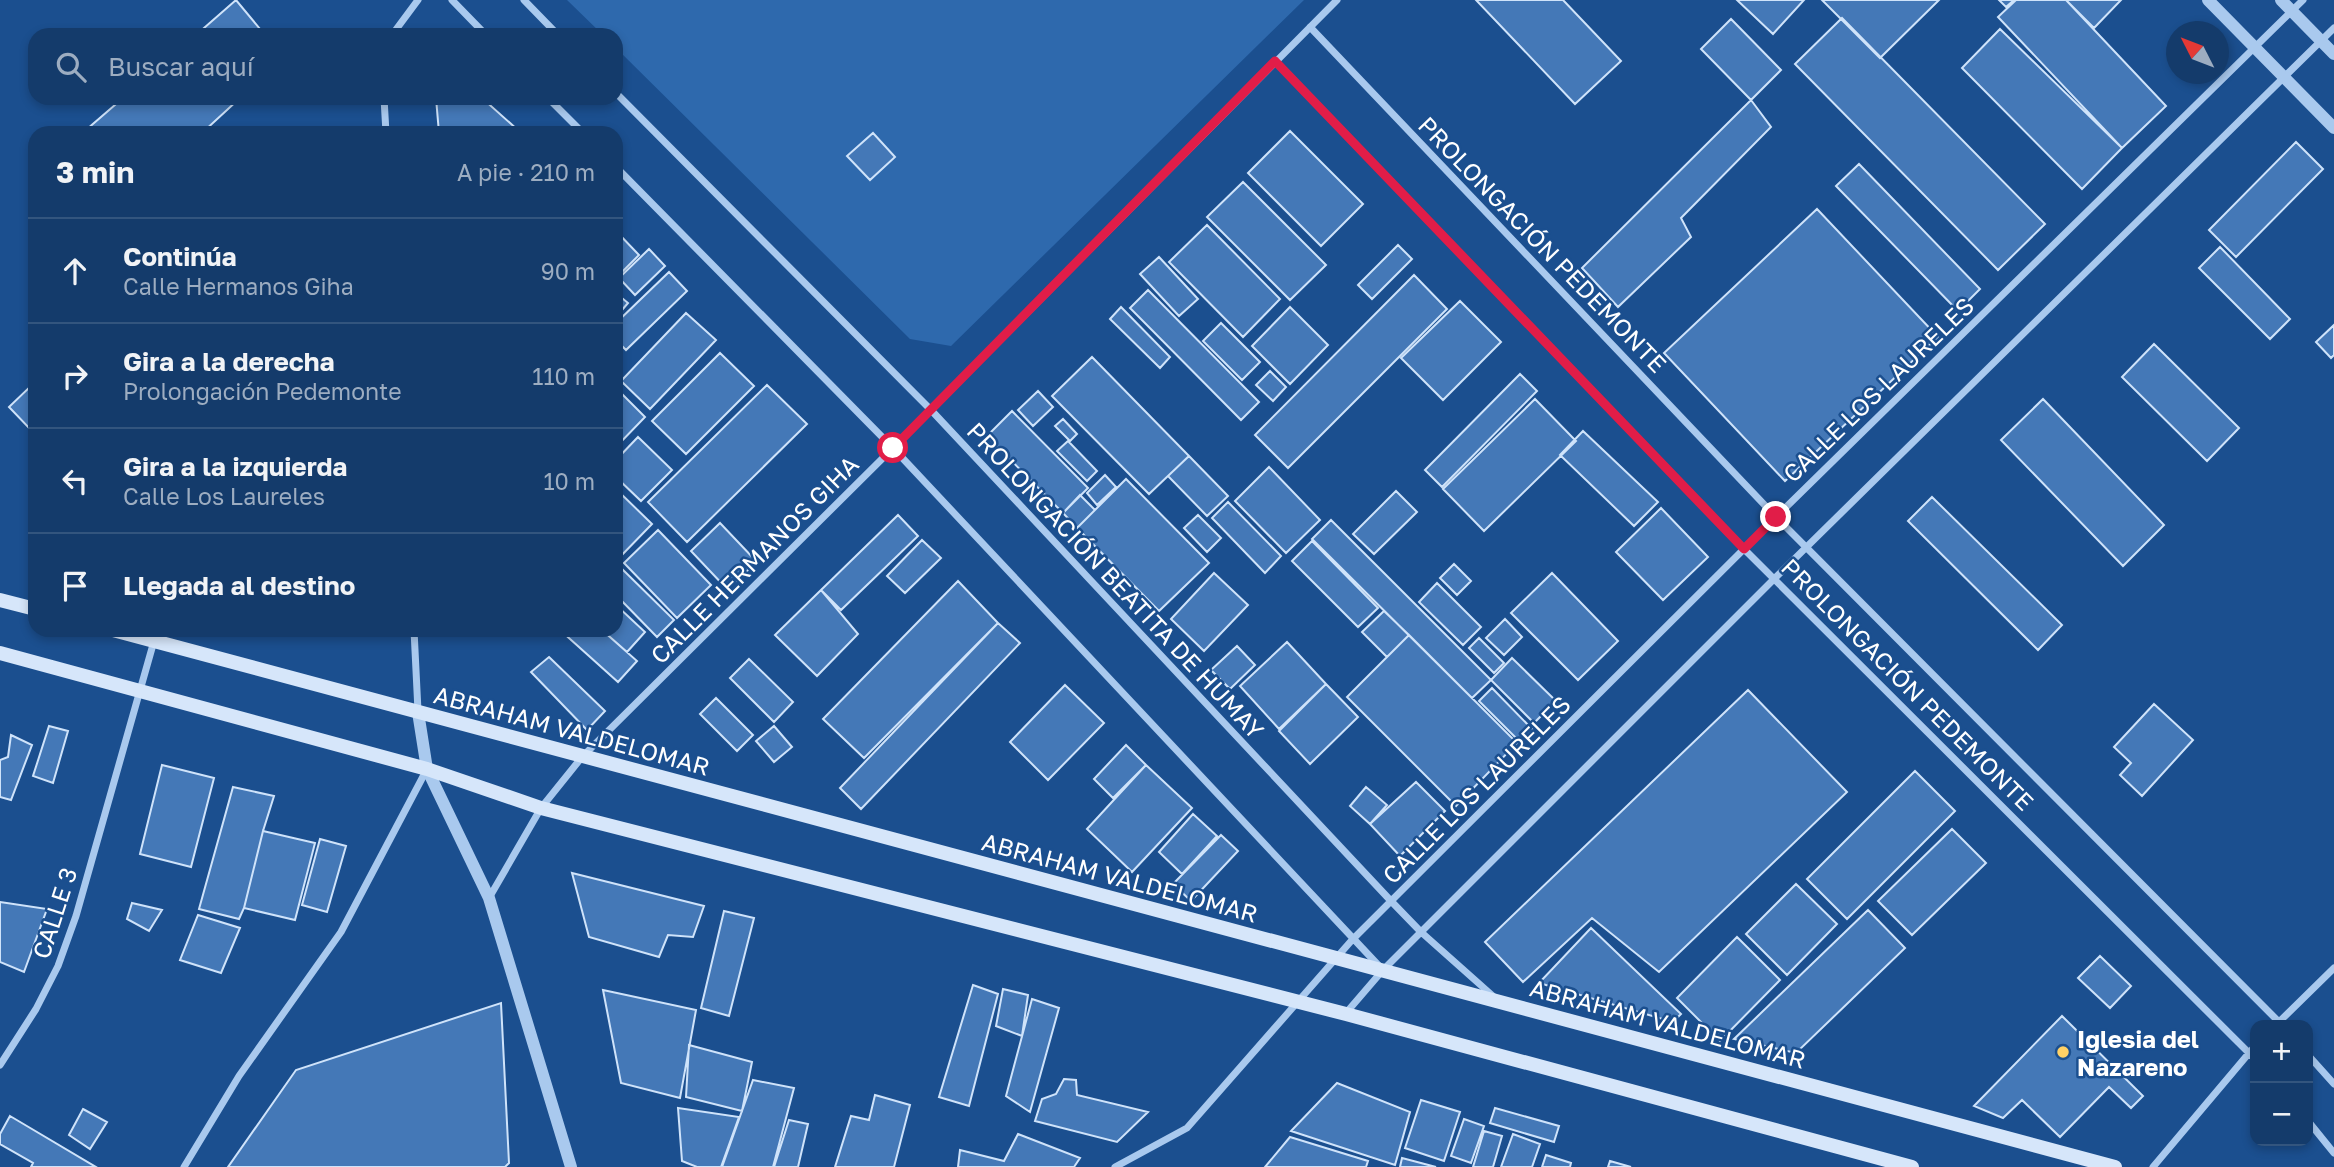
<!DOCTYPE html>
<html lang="es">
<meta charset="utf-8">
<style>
:root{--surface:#143b6b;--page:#1d4271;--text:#f1f3f6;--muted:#9dadc1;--line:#33557e}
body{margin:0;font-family:"Golos Text",sans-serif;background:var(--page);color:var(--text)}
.controls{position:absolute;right:21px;bottom:21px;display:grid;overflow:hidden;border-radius:14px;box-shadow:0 4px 10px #0003}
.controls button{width:63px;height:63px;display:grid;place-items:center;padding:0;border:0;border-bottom:2px solid var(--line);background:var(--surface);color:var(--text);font:35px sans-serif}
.compass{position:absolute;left:2166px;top:21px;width:63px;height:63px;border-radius:50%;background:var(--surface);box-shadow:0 4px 10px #0003;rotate:312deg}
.stop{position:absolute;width:21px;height:21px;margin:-16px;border:5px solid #e11d48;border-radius:50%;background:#fff}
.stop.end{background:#e11d48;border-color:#fff;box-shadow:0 2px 7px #0008}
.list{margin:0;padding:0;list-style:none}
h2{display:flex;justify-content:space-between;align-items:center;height:91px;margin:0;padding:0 28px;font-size:30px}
h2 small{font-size:23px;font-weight:400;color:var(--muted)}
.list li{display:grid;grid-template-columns:46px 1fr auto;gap:21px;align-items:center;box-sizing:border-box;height:105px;padding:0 28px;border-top:2px solid var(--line)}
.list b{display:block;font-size:26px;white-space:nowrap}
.list p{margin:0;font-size:23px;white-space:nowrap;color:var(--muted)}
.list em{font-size:23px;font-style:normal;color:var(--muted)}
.icon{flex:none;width:38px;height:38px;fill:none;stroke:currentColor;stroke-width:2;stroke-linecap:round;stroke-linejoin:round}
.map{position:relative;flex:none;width:2334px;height:1167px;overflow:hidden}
.search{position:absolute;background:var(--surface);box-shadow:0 4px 10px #0003;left:28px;top:28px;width:595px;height:77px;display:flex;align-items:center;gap:18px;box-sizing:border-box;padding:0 24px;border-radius:21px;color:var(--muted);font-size:26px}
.panel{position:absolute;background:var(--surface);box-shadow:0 4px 10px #0003;left:28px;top:126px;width:595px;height:511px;border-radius:21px}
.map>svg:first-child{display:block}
.green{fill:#2e69ad}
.building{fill:#4478b7;stroke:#cfe3fa;stroke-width:2}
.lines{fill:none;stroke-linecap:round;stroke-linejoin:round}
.minor{stroke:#a9c9ee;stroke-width:7}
.tertiary{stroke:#a9c9ee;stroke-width:12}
.secondary{stroke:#d6e6fa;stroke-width:14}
.route{stroke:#e11d48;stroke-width:9}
.poi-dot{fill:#ffd166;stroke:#1b4f8f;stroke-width:2.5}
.labels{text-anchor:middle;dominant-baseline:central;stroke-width:5;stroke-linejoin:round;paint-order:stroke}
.street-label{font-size:24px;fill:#fff;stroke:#1b4f8f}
.poi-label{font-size:24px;font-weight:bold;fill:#fff;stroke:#1b4f8f;text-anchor:start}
</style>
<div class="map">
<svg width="2334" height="1167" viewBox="0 0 2334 1167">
<rect width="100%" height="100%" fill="#1b4f8f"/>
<path class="green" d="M567,0h737l-353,346 -41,-7 -294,-291v-13h-13z"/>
<path class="building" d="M236,0l29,35h-69z
M1476,0h87l58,61 -46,43z
M1737,0h67l-31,34z
M1822,0h117l-59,58z
M1999,0h15l-8,7z
M2016,0h50l100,106 -44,42 -124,-131z
M2066,0h55l-27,28z
M1842,18l203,206 -47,46 -203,-206z
M1731,19l50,51 -30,30 -50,-51z
M2000,29l122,119 -40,41 -120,-121z
M123,98h117l-38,35h-114l-2,-3z
M436,98h46l37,33 -2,2h-78z
M1751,100l20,27 -90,91 10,19 -73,70 -36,-39z
M1290,131l73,73 -42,42 -73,-73z
M873,133l22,24 -25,23 -23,-24z
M2296,142l27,27 -87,88 -27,-27z
M1859,164l121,125 -22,22 -122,-125z
M1243,182l83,83 -36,35 -83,-83z
M1817,209l121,128 -153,144 -121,-128z
M1207,225l73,74 -37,38 -74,-75z
M616,231l23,24 -23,23z
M1398,245l14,14 -40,40 -14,-14z
M2220,247l70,72 -20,20 -71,-71z
M649,249l16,17 -30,29 -16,-17z
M1159,257l39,42 -19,17 -39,-42z
M669,272l18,19 -61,59 -10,-10v-17z
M1414,275l33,34 -159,159 -33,-33z
M1148,290l111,112 -18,18 -111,-112z
M616,293l12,10 -12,14z
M1460,301l41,41 -58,58 -42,-42z
M1121,307l49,50 -10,11 -50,-49z
M1290,307l38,38 -38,39 -38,-38z
M686,313l30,27 -66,69 -29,-28z
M1221,323l39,39 -18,18 -39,-39z
M2334,325v30l-3,3 -15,-16z
M2154,344l85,84 -32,33 -85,-84z
M720,353l34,33 -68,68 -34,-33z
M1092,357l97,99 -40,38 -97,-98z
M1270,371l16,16 -13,14 -17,-16z
M1520,374l17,17 -95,96 -17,-17z
M35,382v43l-5,4 -21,-22z
M767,385l40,39 -120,118 -39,-40z
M616,388l29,29 -29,30z
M1038,391l15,16 -20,19 -15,-16z
M1535,399l41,42 -92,90 -41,-42z
M2043,399l121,126 -41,41 -122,-126z
M1012,411l76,77 -25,25 -76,-77z
M1063,419l14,15 -7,7 -15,-15z
M1583,431l75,71 -24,24 -74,-71z
M638,437l34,33 -31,31 -25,-24v-17z
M1068,441l29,30 -10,10 -30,-30z
M1189,456l39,40 -21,20 -39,-40z
M1269,467l51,53 -34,33 -51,-52z
M1105,475l11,12 -19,18 -10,-12z
M1126,479l83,84 -50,48 -82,-83z
M616,489l36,35 -35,36 -1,-1z
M1396,491l21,21 -43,42 -21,-20z
M1080,495l15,15 -18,18 -14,-15z
M1932,497l130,128 -24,25 -130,-129z
M1228,502l53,54 -16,17 -53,-55z
M1661,508l47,49 -45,43 -47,-48z
M898,515l20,21 -77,74 -20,-20z
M1198,515l23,23 -14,14 -23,-24z
M1331,520l160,160 -19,18 -160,-159z
M720,523l37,39 -30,27 -36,-38z
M658,530l53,55 -34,33 -53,-55z
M922,540l19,18 -36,35 -18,-17z
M1312,541l66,67 -20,19 -66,-66z
M616,563l58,57 -17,17 -41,-42z
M1454,564l17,17 -14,14 -17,-17z
M1214,573l34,32 -44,46 -33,-32z
M1552,573l66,68 -40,39 -67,-67z
M958,581l40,42 -134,135 -41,-39z
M1437,583l44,44 -18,18 -44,-43z
M821,590l37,44 -41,42 -42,-41z
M616,605l29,27 -18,20 -25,-22h14z
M1384,611l25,24 -22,22 -25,-25z
M1505,619l17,18 -18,18 -18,-17z
M998,623l22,20 -159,166 -21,-21z
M560,630h42l35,31 -19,21z
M1409,635l108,108 -61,63 -109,-109z
M1479,638l25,25 -10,10 -25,-25z
M1287,642l39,42 -47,45 -39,-43z
M1237,646l18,19 -25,24 -19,-19z
M549,657l56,54 -18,19 -56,-58z
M1512,658l44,43 -22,22 -43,-43z
M749,659l44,43 -19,20 -44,-44z
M1326,684l32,33 -48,47 -31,-33z
M1065,685l39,38 -56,57 -38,-38z
M1492,688l41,42 -12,13 -42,-42z
M1748,690l99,102 -188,180 -67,-54 -69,64 -38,-40z
M716,698l37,37 -16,16 -37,-37z
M2154,704l39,36 -51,56 -22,-21 11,-12 -17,-16z
M49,726l19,5 -15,52 -20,-7z
M774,726l18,21 -18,15 -18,-21z
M11,735l21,10 -21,55 -11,-3v-37l8,-3z
M1126,745l20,20 -33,33 -19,-19z
M162,765l52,13 -23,89 -51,-13z
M1146,765l46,43 -60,64 -45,-43z
M1915,771l40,40 -108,108 -40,-40z
M1416,782l29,29 -45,45 -30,-32z
M233,787l41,9 -11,35 -19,77 -5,11 -40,-10z
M1366,787l21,18 -17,19 -20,-18z
M1193,814l24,22 -35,38 -23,-22z
M1952,829l34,34 -74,72 -34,-34z
M263,831l52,12 -20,77 -51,-12z
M1221,835l17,16 -47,50 -18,-17z
M320,839l26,7 -19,66 -25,-7z
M572,873l132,33 -11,31 -25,-2 -9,22 -70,-20z
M1796,884l41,40 -50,51 -41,-41z
M0,902l47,7 -23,63 -24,-10z
M132,903l30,7 -13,21 -22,-12z
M1868,910l37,38 -109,105 -62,-14z
M724,911l30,7 -25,98 -28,-8z
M198,915l42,13 -19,45 -41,-13z
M1591,928l90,86 -8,8 -134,-39z
M1737,937l43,43 -60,61 -43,-43z
M2100,956l31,30 -21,22 -32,-30z
M973,985l25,9 -29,112 -30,-9z
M1003,989l25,6 -6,41 -26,-10z
M603,990l93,20 -16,88 -59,-15z
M1032,999l27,9 -29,104 -24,-16z
M501,1003l8,160 -4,4h-277l68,-97z
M2062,1016l81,80 -12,12 -22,-21 -49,50 -38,-37 -19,18 -29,-12z
M689,1045l63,17 -10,49 -56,-14z
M1064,1079l12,1 1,15 71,17 -31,30 -82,-21 7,-22 14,-5z
M753,1080l41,8 -21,79h-51z
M1337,1083l73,29 -15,53 -104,-34z
M875,1095l35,10 -16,62h-59l16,-51 18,4z
M1421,1100l39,12 -16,49 -39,-13z
M678,1108l61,9 -18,50h-24l-15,-6z
M1495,1108l64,18 -5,16 -64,-19z
M83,1109l24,13 -17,27 -21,-14z
M10,1116l86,51h-65l2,-4 -33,-19v-10z
M1464,1119l20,7 -13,37 -20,-7z
M789,1120l19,4 -10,43h-24z
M1484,1131l18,5 -9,31h-20z
M1018,1134l62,24 -6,9h-116l2,-17 44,11z
M1513,1134l27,10 -8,23h-31z
M1290,1137l78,24 -2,6h-101z
M1546,1155l25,8 -1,4h-28z
M1402,1158l34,9h-36z
M1610,1161l21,6h-23z"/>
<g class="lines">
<path class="minor" d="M452,0l34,35
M524,0l34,35
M1310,27l466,490 506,508
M392,35l26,-35
M1275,61l469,488 511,510
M616,93l315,317 460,491 30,31 73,65
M384,98l2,35
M548,98l35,35
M616,167l277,281 487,519
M414,630l4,81
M489,898l52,-90 41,-51 311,-309 444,-448
M1346,1013l37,-43 391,-391 560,-551
M2277,1024l57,-56
M2308,1055l26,29
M0,1065l36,-56 22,-43 18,-50 78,-275
M2308,1121l26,32
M184,1167l55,-91 102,-144 86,-163
M1115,1167l72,-39 165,-188 424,-423 527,-517
M2153,1167l102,-121"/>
<path class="tertiary" d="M2208,0l126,128
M2281,0l53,54
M418,712l9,57 62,129 82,269"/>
<path class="secondary" d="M0,600l35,9
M113,630l2002,537
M0,653l427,116 114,39 805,206 566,153"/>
</g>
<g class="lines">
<path class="route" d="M893,448l382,-387 469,488 32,-32"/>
</g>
<circle class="poi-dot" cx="2063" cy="1052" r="7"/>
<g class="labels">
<g class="street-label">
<text transform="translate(1543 244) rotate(46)">PROLONGACIÓN PEDEMONTE</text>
<text transform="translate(1878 389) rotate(-44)">CALLE LOS LAURELES</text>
<text transform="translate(754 559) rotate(-45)">CALLE HERMANOS GIHA</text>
<text transform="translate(1116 580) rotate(47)">PROLONGACIÓN BEATITA DE HUMAY</text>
<text transform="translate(1908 684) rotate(45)">PROLONGACIÓN PEDEMONTE</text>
<text transform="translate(572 730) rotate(15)">ABRAHAM VALDELOMAR</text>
<text transform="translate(1476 789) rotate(-45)">CALLE LOS LAURELES</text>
<text transform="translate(1120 877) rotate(15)">ABRAHAM VALDELOMAR</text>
<text transform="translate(54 913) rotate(-72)">CALLE 3</text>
<text transform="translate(1668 1023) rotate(15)">ABRAHAM VALDELOMAR</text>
</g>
<g class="poi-label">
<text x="2077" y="1038">Iglesia del<tspan x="2077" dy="28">Nazareno</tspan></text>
</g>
</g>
</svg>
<div class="controls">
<button>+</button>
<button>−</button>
</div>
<svg class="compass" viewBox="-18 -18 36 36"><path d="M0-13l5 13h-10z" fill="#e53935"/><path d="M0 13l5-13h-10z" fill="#9dadc1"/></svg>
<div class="stop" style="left:893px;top:448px"></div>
<div class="stop end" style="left:1776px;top:517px"></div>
<div class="search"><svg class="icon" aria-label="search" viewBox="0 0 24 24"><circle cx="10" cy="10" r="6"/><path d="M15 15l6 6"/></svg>Buscar aquí</div>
<section class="panel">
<h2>3 min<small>A pie · 210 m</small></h2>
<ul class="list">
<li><svg class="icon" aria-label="ahead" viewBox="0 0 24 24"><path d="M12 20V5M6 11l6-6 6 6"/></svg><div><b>Continúa</b><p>Calle Hermanos Giha</p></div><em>90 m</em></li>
<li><svg class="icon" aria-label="right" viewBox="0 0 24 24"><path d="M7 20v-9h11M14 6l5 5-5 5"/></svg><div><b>Gira a la derecha</b><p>Prolongación Pedemonte</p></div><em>110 m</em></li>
<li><svg class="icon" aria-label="left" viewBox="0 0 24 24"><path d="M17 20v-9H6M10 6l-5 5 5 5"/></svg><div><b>Gira a la izquierda</b><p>Calle Los Laureles</p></div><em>10 m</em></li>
<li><svg class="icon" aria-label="arrive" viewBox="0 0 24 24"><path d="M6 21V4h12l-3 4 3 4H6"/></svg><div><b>Llegada al destino</b></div></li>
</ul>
</section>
</div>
